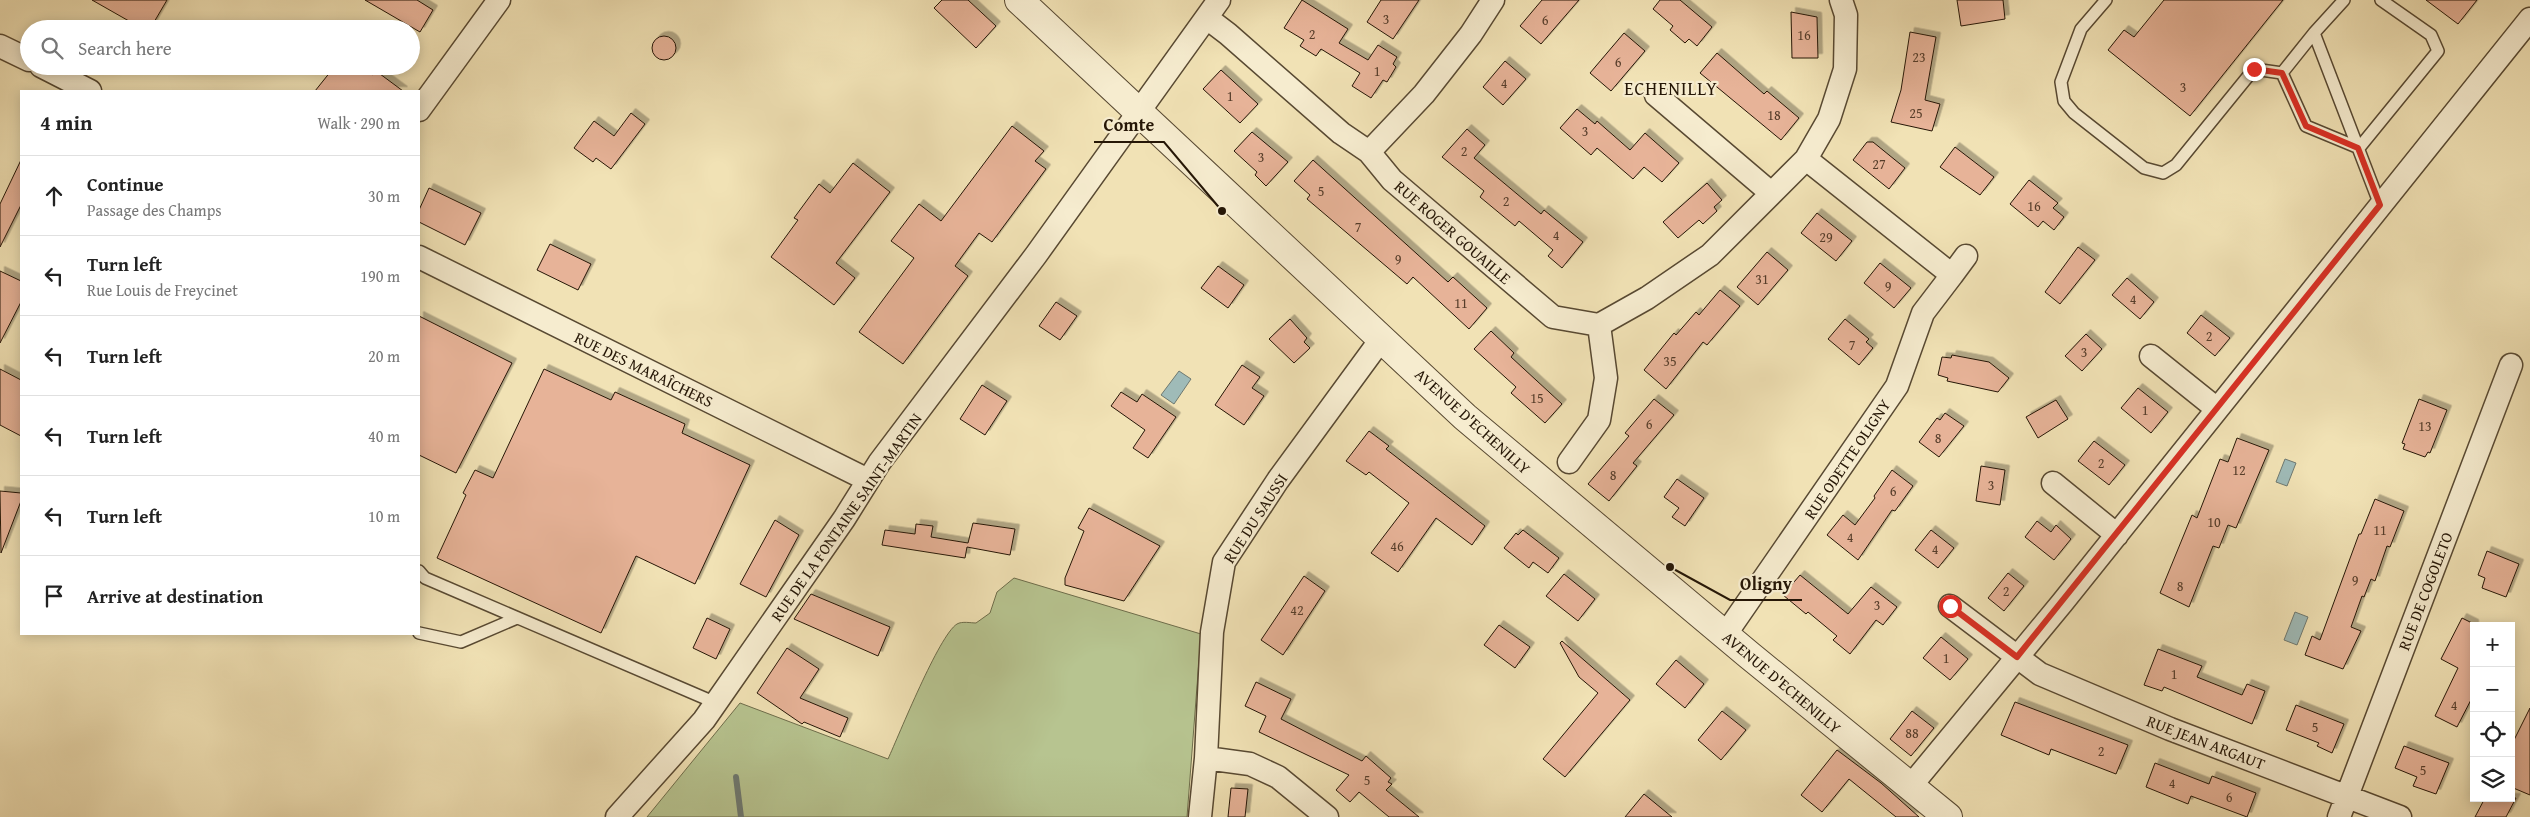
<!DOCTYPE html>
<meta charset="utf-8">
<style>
:root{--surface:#fff;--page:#f6f6f6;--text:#222;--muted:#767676;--line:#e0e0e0}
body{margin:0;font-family:"Gentium Book Plus",serif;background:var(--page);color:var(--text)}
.controls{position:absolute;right:15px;bottom:15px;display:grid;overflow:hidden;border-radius:0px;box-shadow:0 2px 12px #0003}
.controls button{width:45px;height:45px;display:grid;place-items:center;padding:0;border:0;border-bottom:1px solid var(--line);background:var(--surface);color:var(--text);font:25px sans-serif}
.stop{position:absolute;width:15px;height:15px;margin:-11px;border:4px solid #d93025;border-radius:50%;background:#fff}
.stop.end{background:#d93025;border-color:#fff;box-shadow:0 1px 5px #0008}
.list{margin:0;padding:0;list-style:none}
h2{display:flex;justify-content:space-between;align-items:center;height:65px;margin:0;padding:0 20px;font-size:21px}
h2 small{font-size:16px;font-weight:400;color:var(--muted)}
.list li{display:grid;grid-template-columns:32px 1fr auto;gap:15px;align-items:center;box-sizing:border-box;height:80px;padding:0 20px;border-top:1px solid var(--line)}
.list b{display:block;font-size:19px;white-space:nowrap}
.list p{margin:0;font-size:16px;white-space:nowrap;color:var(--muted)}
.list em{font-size:16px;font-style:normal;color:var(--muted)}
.icon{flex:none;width:28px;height:28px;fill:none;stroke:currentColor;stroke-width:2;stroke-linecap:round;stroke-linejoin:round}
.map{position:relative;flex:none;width:2530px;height:817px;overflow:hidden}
.search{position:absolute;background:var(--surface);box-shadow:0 2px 12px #0003;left:20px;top:20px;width:400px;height:55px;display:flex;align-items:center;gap:12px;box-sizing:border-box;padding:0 18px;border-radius:28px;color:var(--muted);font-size:19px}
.panel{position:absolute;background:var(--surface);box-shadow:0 2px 12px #0003;left:20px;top:90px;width:400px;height:545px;border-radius:0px}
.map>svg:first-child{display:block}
.green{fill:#b7c490;stroke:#6e6d4b}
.water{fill:#9fbbb8;stroke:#6e7971}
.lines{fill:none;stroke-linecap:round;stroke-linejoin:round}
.stream{stroke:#6e7971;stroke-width:6}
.building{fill:#e7b398;stroke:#251606;filter:url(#shadow)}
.service-casing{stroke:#584932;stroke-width:14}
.minor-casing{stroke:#584932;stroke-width:25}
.tertiary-casing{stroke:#584932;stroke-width:30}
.service{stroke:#f6eccf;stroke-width:11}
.minor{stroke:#f6eccf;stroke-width:22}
.tertiary{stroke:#f6eccf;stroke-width:28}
.route{stroke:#d93025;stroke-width:6}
.labels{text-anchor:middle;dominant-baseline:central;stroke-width:4.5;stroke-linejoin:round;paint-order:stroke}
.number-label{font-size:14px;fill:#563d2a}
.street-label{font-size:16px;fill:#251606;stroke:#f6eccf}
.neighbourhood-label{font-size:18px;letter-spacing:1px;fill:#251606;stroke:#f6eccf}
.leader{fill:none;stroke:#251606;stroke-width:2}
.callout-dot{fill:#251606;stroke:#f6eccf;stroke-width:2}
.callout-label{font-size:18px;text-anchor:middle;font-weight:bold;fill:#251606;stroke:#f6eccf;stroke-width:4.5;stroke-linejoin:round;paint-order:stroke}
</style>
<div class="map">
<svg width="2530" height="817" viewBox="0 0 2530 817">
<defs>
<filter id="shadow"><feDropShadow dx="4.5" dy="-4.5" stdDeviation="0" flood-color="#0004"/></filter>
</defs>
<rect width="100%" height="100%" fill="#f1e2b5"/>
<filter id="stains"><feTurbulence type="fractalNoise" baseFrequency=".004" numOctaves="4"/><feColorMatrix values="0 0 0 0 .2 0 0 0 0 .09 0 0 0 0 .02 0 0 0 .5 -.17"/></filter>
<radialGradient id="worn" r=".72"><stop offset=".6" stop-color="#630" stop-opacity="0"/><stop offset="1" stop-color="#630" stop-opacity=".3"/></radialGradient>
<path class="green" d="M1014,578l187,56 -14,183h-540l93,-114 148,56c11,-24 51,-124 69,-135 5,-3 14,-1 19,-1l14,-10 7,-21z"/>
<path class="water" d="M1179,371l12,8 -17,25 -13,-9z
M2285,459l11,4 -9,23 -11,-4z
M2295,612l13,5 -11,28 -13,-5z"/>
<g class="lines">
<path class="stream" d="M736,777l5,40"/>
</g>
<path class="building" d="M92,0h75l-17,29h-7z
M365,0h52l16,10 -13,22z
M942,0h26l28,26 -20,22 -42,-40z
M1302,0l46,29 -9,14 29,17 10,-15 19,12 -4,7 3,3 -9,15 -4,-2 -12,18 -19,-12 8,-13 -39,-24 -5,7 -16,-10 4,-6 -20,-12z
M1381,0h38l-26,39 -26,-17z
M1542,0h37l-38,44 -21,-18z
M1660,0h20l32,27 -15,19 -8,-7 -4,4 -15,-13 3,-4 -20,-17z
M1957,0h46l2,19 -44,7z
M2164,0h119l-93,116 -82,-66 16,-20 10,7z
M2426,0h51l-19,24z
M1791,12l26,5 1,41h-26z
M1910,32l26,5 -11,63 15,4 -8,27 -41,-9 10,-32z
M1624,33l21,18 -34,40 -21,-18z
M652 48a12 12 0 1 1 24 0a12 12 0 1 1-24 0Z
M1717,53l47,41 3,-3 32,27 -18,22 -81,-67z
M1505,61l21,18 -23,26 -20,-18z
M335,66h27l11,9 3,-4 27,20h-88z
M1221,70l37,34 -18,19 -37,-34z
M1577,109l18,15 2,-3 33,29 15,-17 34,30 -17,19 -18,-15 -11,12 -36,-31 -6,7 -31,-27z
M631,113l14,11 -34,45 -15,-11 -3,4 -19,-14 20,-27 20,15z
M1012,126l32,25 -9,10 11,8 -54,73 -13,-9 -24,33 13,10 -65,88 -44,-32 55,-74 -23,-17 28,-37 22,17z
M1467,129l18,16 -11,13 67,56 3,-4 39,32 -21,26 -14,-12 5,-6 -34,-29 -4,5 -35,-29 4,-6 -42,-34z
M1252,132l36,30 -22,24 -11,-11 2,-3 -23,-21z
M1867,142h6l32,26 -16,21 -36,-29z
M1955,147l39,30 -14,18 -40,-28z
M21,160v45l-21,42v-43z
M1313,160l135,122 5,-5 34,31 -18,21 -56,-52 -6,7 -100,-85 3,-4 -16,-14z
M853,163l37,29 -54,71 19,15 -21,27 -63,-48 27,-37 -4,-2 25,-34 11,9z
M2029,180l29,23 -5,5 11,9 -10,13 -11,-9 -5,6 -28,-23z
M1707,183l15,17 -8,7 3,4 -14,13 -4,-4 -21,18 -15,-16z
M429,188l52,25 -16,32 -46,-23v-12z
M1817,213l35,28 -16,20 -35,-28z
M550,244l41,20 -13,26 -41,-20z
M2078,247l17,13 -35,44 -15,-12z
M1767,252l21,18 -30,35 -21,-18z
M1880,263l31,25 -17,20 -30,-25z
M1218,266l26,19 -16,23 -27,-20z
M0,271l21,10v21l-21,41z
M2127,278l27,24 -14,17 -28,-24z
M1720,290l20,16 -33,39 -4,-3 -37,47 -22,-19 30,-37 2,2 20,-23 3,3z
M1056,302l21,14 -17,24 -21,-14z
M2201,315l29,23 -15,18 -28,-23z
M419,316l93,47 -56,110 -37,-18z
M1290,319l17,19 -3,4 6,6 -16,15 -25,-24z
M1845,319l24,20 -3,3 7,6 -14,17 -31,-26z
M1491,331l23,22 -3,4 51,47 -17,19 -34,-30 5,-6 -42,-38z
M2086,334l16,15 -20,22 -17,-15z
M1952,355l37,7 20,16 -11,14 -51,-11 1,-3 -10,-3 4,-18 9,1z
M1242,365l18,12 -8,11 12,8 -20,29 -29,-20z
M0,369l21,11v56l-21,-11z
M544,369l67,31 4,-8 70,32 -3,9 68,32 -55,119 -59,-28 -35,77 -164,-75 29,-63 -3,-2 12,-23 18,8z
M982,385l25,16 -22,34 -25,-16z
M2138,388l30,24 -17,21 -30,-25z
M1121,392l16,10 5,-8 34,23 -28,41 -15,-10 12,-18 -34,-24z
M1654,399l20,16 -41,48 4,3 -28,35 -21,-17 41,-48 -4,-3z
M2419,399l28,11 -17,43 -2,-1 -3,5 -22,-8 2,-5 -3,-1z
M2056,400l12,19 -30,19 -12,-21z
M1945,413l19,13 -25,31 -20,-15 18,-24 3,2z
M1369,431l20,15 -3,3 99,77 -13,19 -36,-27 -38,54 -27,-19 38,-50 -40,-31 -3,3 -20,-14z
M2237,438l32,12 -33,78 -8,-3 -9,23 -6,-2 -24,61 -29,-14 32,-78 5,3 23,-59 8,3z
M2094,441l31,24 -16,20 -31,-24z
M1981,466l24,4 -5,35 -24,-4z
M1892,470l21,16 -18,25 -3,-1 -34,50 -31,-25 16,-20 12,10 20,-27 -1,-2z
M1677,479l27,19 -19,28 -13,-9 7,-9 -15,-11z
M0,491l21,2v8l-20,52z
M2375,499l29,12 -14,36 -3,-1 -12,35 -4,-2 -7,18 -2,-1 -11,31 10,4 -18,38 -38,-14 7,-19 8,4 39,-106h2z
M1089,508l71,38 -36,55 -59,-16v-7l19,-47 -6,-3z
M775,520l24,15 -33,62 -26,-13z
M2037,521l14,11 5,-7 15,14 -17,21 -29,-23z
M973,523l42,6 -5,26 -43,-8 -2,11 -83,-13 3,-15 30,4 1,-10 17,2 -2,11 37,6z
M1523,530l36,28 -11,15 -15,-11 -4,6 -25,-20 12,-15 2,2z
M1931,530l23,18 -16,20 -23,-18z
M2487,551l32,13 -13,33 -24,-9 3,-10 -7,-3z
M2008,573l16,13 -20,25 -16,-13z
M1564,574l31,25 -17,22 -32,-25z
M1800,575l48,39 23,-27 26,20 -14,18 -7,-5 -26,34 -17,-14 4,-4 -29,-24 -2,2 -23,-19z
M1304,576l21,15 -42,64 -22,-15z
M811,594l79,33 -12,29 -84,-37z
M707,618l23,11 -14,30 -23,-11z
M2462,618l12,6v70l-17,33 -22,-11 23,-48 -17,-9z
M1499,625l31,22 -15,21 -31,-23z
M1941,637l27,22 -18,21 -27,-22z
M1562,641l68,59 -65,77 -22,-18 55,-66 -19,-16 -19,-34z
M787,648l32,21 -19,29 48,20 -8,19 -36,-15 -2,2 -45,-31z
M2158,649l44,17 -5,11 45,18 5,-11 18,7 -13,33 -88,-37 -2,4 -18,-6z
M1676,660l28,24 -19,24 -29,-24z
M1256,682l35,17 -10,20 81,42 4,-5 25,22 -3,4 4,2 -6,6 33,27h-30l-30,-25 -9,10 -14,-12 13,-15 -90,-43 7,-16 -21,-10z
M2015,702l113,43 -12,29 -65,-25 -2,6 -48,-20z
M2296,705l48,19 -12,29 -15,-7 2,-3 -33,-13z
M2530,708v87l-19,-8v-41z
M1722,711l24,19 -25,30 -23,-20z
M1912,711l22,17 -23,28 -21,-17z
M2404,746l45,17 -13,31 -23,-8 4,-9 -22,-9z
M1837,750l44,33 38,34h-23l-47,-38 -27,33 -21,-17z
M2155,763l54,21 3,-8 44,17 -9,24 -56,-21 -3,8 -42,-17z
M1231,788l17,1 -3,28h-17z
M1644,794l28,23h-47z
M2485,798h31l-10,19h-31z"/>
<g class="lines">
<g class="service-casing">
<path id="service" d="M2106,0l-25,29 -20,53 3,19 10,12 70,55 19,5 13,-8 78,-96 28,4
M2344,0l-30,33 66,172
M2314,33l-32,40 24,53 53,22 79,-97 -7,-16 -50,-35
M419,571l6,7 291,125
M419,633l42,9 56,-24"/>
</g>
<g class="minor-casing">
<path id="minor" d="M1207,18l21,16 113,99 28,19 23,28 161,137 46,8 7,53 -7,42 -30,42
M0,46l29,14
M41,66l49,25
M1656,95l115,98
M419,110l80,-110
M1369,152l55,-58 47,-60 22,-34
M419,257l449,223
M1952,275l14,-19
M1599,325l48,-27 63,-43 96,-96 23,-40 16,-50 1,-54 -5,-15
M2151,356l66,53
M2053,483l64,52
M1950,606l90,68 130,55 230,88
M1725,635l172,-249 26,-73 29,-38 -146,-116
M1206,758l44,6 28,13 49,40
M1909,788l153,-185 468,-584
M617,817l87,-97 140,-201 35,-56 157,-208 183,-255
M1200,817l6,-59 6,-126 12,-70 54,-82 104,-142
M2339,817l172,-452"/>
</g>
<g class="tertiary-casing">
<path id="tertiary" d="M1019,0l446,417 284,238 199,162"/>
</g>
<use href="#service" class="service"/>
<use href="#minor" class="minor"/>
<use href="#tertiary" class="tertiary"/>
</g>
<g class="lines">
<path class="route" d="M1950,606l67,51 363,-452 -22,-57 -52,-22 -24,-53 -28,-4"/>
</g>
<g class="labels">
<g class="number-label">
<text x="1386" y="19">3</text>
<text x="1545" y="20">6</text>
<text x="1312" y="34">2</text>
<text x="1804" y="35">16</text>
<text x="1919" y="57">23</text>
<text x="1618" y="62">6</text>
<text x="1377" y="71">1</text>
<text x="1504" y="83">4</text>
<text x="2183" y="87">3</text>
<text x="1230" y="96">1</text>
<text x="1916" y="113">25</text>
<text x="1774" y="115">18</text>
<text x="1585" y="131">3</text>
<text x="1464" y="151">2</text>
<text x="1261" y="157">3</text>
<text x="1879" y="164">27</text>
<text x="1321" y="191">5</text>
<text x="1506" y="201">2</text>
<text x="2034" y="206">16</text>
<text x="1358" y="227">7</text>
<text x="1556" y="235">4</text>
<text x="1826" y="237">29</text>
<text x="1398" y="259">9</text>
<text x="1762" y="279">31</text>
<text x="1888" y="286">9</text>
<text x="2133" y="299">4</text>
<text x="1461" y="303">11</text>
<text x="2209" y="336">2</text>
<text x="1852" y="345">7</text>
<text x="2084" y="352">3</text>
<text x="1670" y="361">35</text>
<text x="1537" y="398">15</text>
<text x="2145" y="410">1</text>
<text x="1649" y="424">6</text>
<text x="2425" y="426">13</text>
<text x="1938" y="438">8</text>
<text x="2101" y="463">2</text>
<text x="2239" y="470">12</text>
<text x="1613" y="475">8</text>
<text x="1991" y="485">3</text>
<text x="1893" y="491">6</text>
<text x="2214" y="522">10</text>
<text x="2380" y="530">11</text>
<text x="1850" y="537">4</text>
<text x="1397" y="546">46</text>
<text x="1935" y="549">4</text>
<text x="2355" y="580">9</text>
<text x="2180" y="586">8</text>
<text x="2006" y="591">2</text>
<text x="1877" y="605">3</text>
<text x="1297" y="610">42</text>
<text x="1946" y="658">1</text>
<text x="2174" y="674">1</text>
<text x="2454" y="705">4</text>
<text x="2315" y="727">5</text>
<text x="1912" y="733">88</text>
<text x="2101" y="751">2</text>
<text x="2423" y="770">5</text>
<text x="1367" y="780">5</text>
<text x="2172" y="783">4</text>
<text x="2229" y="797">6</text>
</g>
<g class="street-label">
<text transform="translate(1453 232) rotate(41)">RUE ROGER GOUAILLE</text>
<text transform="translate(644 369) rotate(26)">RUE DES MARAÎCHERS</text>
<text transform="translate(1473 421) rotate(42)">AVENUE D'ECHENILLY</text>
<text transform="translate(1847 459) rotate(-56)">RUE ODETTE OLIGNY</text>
<text transform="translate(846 517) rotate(-55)">RUE DE LA FONTAINE SAINT-MARTIN</text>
<text transform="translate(1255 518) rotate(-57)">RUE DU SAUSSI</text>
<text transform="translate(2425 591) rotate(-69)">RUE DE COGOLETO</text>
<text transform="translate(1782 682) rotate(40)">AVENUE D'ECHENILLY</text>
<text transform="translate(2206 742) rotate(21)">RUE JEAN ARGAUT</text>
</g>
<g class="neighbourhood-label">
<text x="1671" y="88">ECHENILLY</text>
</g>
</g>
<path class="leader" d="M1222 211L1164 142H1094M1670 567L1730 600H1802"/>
<g class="callout-dot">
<circle cx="1222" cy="211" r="5"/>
<circle cx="1670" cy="567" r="5"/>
</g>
<g class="callout-label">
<text x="1129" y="131">Comte</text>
<text x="1766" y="590">Oligny</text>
</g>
<rect width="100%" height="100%" filter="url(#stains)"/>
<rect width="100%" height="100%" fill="url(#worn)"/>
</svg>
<div class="controls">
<button>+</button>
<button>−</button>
<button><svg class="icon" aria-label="locate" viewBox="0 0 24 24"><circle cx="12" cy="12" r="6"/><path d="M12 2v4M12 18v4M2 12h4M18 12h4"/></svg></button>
<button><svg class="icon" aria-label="layers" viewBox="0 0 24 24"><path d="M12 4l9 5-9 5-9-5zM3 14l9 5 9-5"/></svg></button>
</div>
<div class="stop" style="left:1950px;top:606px"></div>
<div class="stop end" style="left:2254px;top:69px"></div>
<div class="search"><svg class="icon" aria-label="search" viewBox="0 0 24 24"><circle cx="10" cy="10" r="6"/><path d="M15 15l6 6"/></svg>Search here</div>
<section class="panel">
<h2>4 min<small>Walk · 290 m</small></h2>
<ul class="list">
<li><svg class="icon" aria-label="ahead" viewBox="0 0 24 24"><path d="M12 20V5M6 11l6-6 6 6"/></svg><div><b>Continue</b><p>Passage des Champs</p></div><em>30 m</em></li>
<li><svg class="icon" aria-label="left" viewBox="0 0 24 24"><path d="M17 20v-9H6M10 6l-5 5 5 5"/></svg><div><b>Turn left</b><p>Rue Louis de Freycinet</p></div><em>190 m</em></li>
<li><svg class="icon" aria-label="left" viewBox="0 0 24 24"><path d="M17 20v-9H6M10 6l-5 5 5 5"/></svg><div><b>Turn left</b></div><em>20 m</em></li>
<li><svg class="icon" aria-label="left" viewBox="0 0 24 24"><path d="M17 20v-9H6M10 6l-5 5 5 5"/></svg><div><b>Turn left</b></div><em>40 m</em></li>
<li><svg class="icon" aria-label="left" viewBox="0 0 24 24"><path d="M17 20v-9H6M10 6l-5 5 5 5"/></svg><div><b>Turn left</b></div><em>10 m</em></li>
<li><svg class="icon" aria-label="arrive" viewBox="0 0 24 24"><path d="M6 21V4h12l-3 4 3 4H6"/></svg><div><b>Arrive at destination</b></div></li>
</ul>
</section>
</div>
